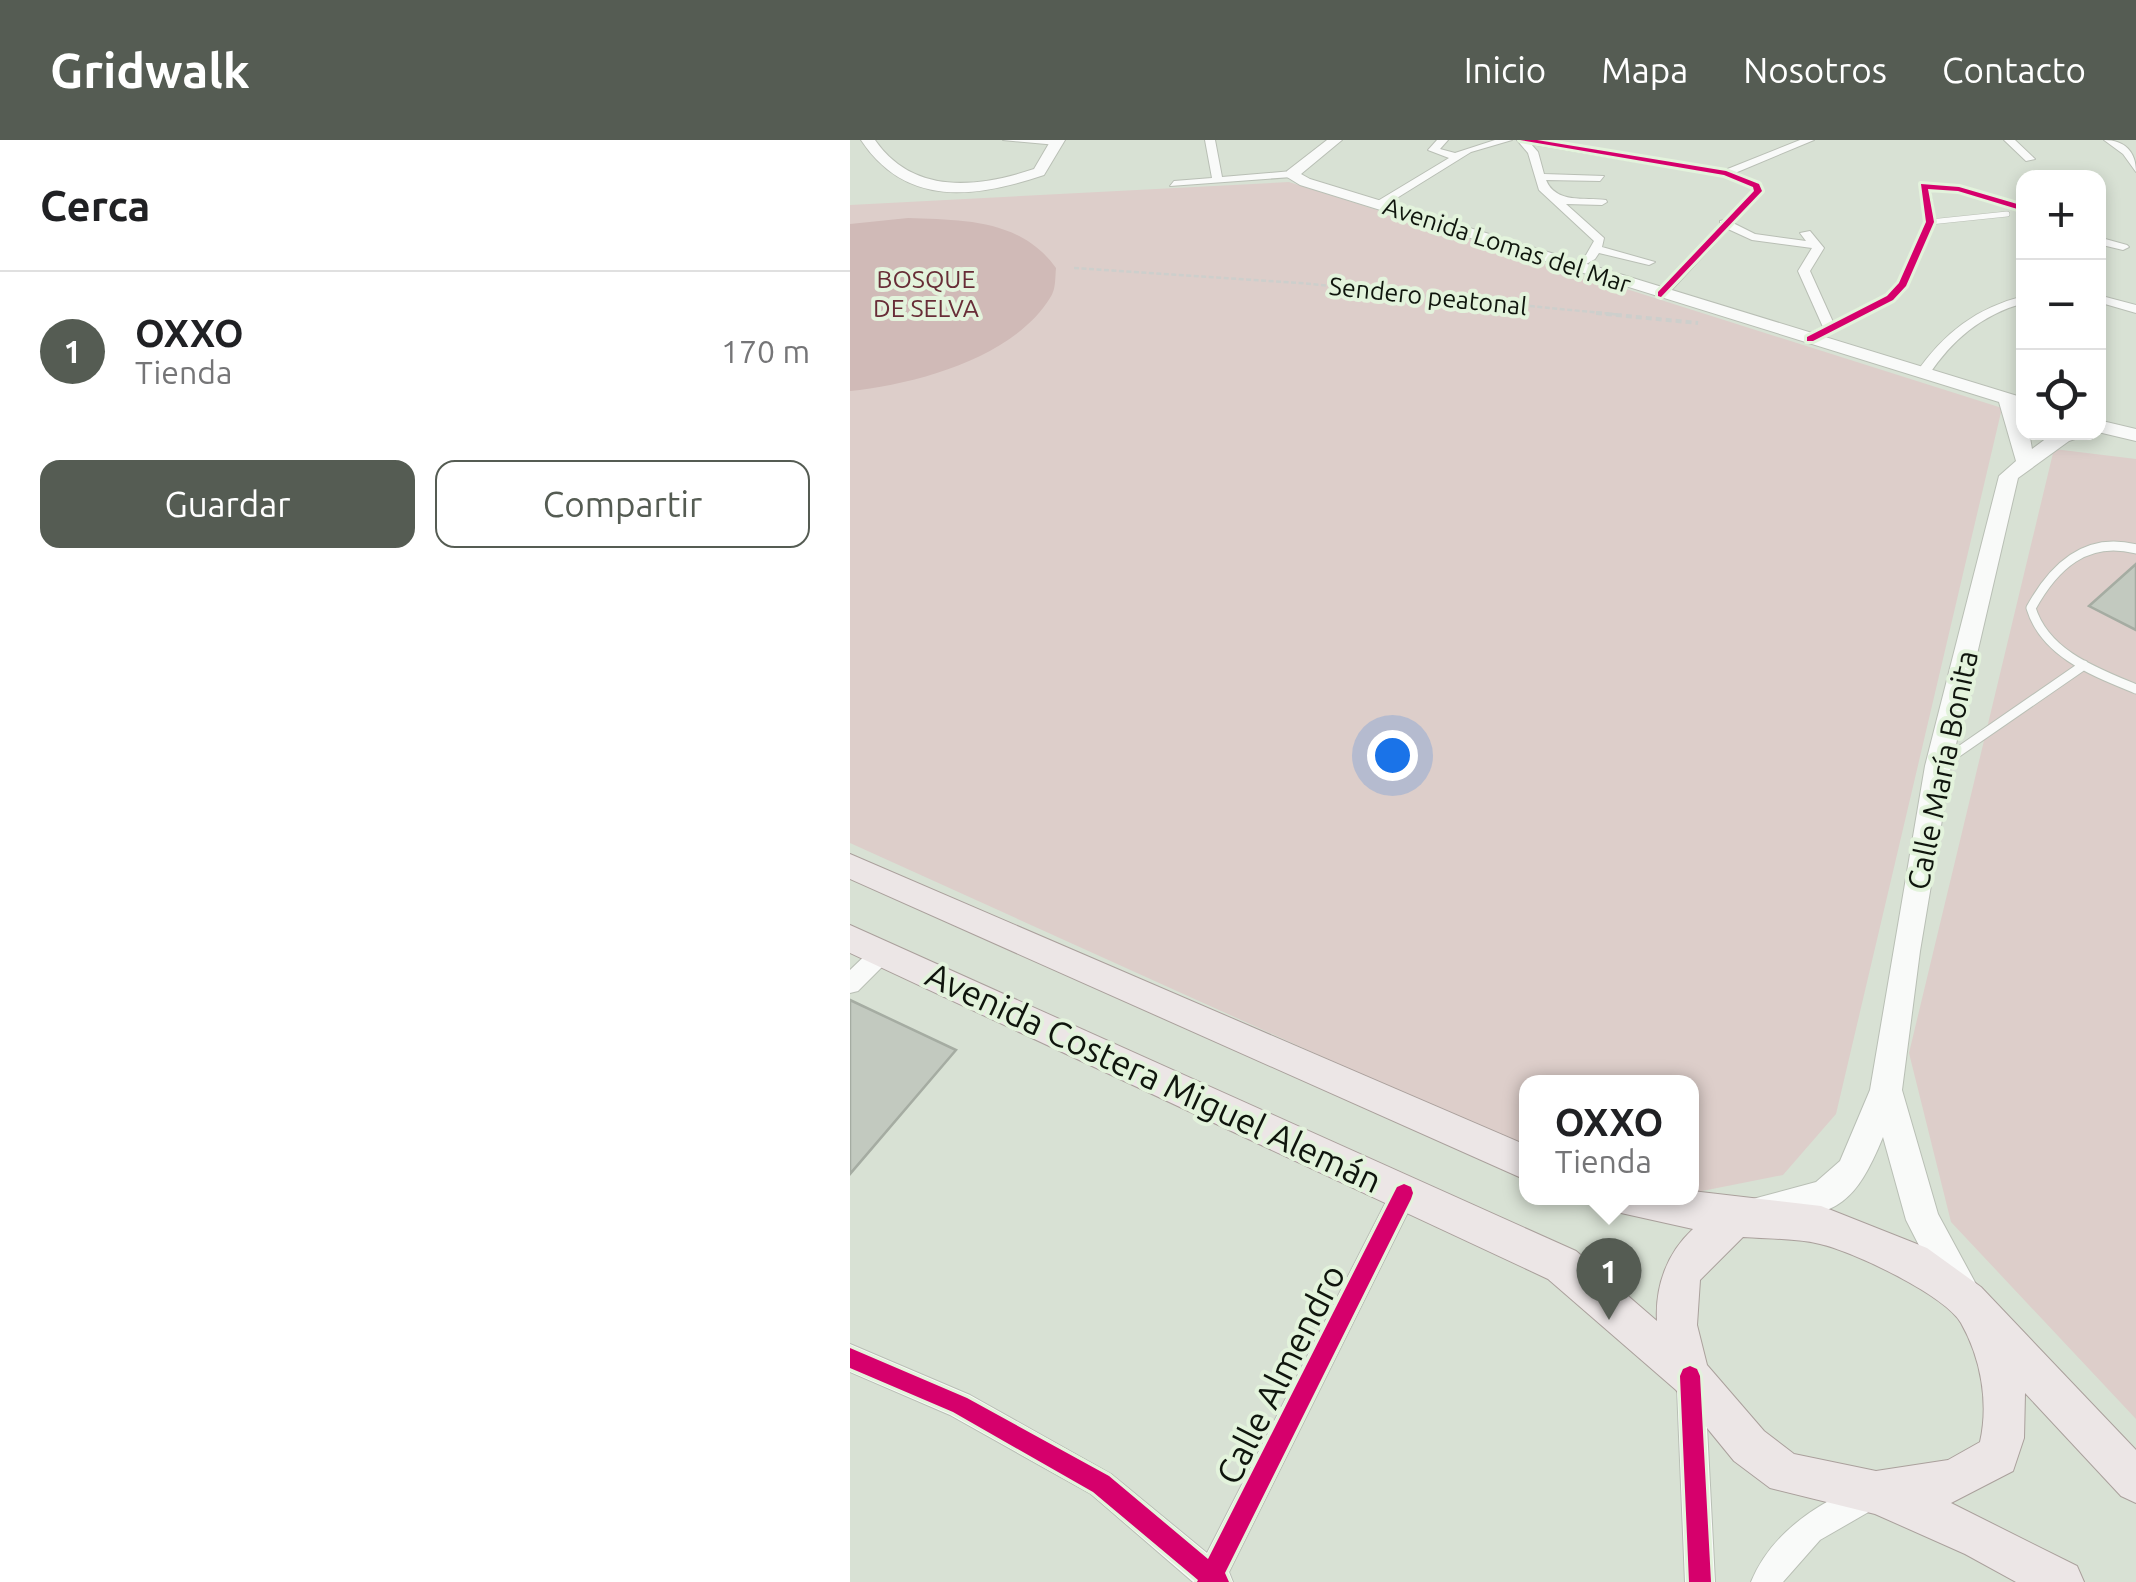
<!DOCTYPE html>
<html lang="es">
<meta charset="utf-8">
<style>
:root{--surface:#fff;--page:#f6f6f6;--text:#202124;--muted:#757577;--line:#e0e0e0;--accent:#555c53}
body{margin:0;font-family:Ubuntu,sans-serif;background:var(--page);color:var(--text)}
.controls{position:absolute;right:30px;top:30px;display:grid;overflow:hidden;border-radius:20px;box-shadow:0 5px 15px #0003}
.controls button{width:90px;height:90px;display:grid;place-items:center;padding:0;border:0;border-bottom:2px solid var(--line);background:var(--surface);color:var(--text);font:50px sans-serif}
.you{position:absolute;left:542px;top:615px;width:35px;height:35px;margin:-25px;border:8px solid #fff;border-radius:50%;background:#1a73e8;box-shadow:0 0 0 15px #1a73e833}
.badge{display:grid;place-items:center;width:65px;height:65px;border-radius:50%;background:var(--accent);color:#fff;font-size:32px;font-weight:700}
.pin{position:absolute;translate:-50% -82px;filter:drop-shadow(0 2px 5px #0008)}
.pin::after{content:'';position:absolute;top:52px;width:35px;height:30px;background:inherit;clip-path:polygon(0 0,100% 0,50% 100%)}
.popup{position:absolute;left:669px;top:935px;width:180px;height:130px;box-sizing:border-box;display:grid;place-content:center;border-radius:20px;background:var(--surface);filter:drop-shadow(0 2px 8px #0005);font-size:32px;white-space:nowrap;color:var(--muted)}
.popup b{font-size:38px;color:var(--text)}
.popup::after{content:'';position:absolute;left:50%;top:100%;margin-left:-20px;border:20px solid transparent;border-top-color:var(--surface)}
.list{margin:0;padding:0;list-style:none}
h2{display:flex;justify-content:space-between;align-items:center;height:130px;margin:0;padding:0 40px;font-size:42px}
h2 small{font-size:32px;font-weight:400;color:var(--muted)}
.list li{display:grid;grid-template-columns:65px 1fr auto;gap:30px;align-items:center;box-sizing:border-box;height:160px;padding:0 40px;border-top:2px solid var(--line)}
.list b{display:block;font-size:38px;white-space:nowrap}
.list p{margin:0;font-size:32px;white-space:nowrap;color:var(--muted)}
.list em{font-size:32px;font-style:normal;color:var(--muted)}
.actions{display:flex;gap:20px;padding:30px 40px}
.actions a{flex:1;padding:22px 0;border:2px solid var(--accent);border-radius:20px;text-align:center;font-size:35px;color:var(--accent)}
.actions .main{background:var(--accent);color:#fff}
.icon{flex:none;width:55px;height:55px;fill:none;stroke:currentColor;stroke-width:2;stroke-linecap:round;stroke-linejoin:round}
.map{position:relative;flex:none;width:1286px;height:1442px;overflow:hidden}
header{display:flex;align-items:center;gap:60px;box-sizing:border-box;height:140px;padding:0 50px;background:var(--accent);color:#fff}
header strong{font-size:48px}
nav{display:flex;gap:55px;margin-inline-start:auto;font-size:35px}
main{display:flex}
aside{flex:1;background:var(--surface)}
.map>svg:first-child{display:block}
.green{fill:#ddceca}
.forest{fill:#d0bab7}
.building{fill:#c2c9bf;stroke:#a5aca2;stroke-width:2.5}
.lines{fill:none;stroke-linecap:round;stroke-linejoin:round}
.lane-far1-casing{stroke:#b9bfb5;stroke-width:6}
.lane-casing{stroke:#b9bfb5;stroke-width:11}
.street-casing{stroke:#b9bfb5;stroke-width:2}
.secondary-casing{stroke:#b9bfb5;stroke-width:2}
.primary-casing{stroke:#aaa09c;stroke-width:2}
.path-far1{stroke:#cdcfcc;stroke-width:2.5;stroke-dasharray:5 2.5;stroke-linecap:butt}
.path{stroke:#cdcfcc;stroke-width:4;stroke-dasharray:6 4;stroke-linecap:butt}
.lane-far1{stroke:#f9faf9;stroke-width:5}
.lane{stroke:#f9faf9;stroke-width:9}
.street{fill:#f9faf9;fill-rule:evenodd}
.secondary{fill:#f9faf9;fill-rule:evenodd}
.primary{fill:#ece6e6;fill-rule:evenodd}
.cycleway-casing{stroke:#e3f3dc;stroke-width:6}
.cycleway{fill:#d6006c;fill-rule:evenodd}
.labels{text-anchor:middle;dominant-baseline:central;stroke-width:8;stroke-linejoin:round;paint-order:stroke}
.far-street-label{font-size:25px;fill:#0f150d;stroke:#e3f3dc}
.far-park-label{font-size:25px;fill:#682d37;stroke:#e3f3dc}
.street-label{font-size:30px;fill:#0f150d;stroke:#e3f3dc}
.near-street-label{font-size:35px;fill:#0f150d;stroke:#e3f3dc}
</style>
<header>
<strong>Gridwalk</strong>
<nav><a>Inicio</a><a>Mapa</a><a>Nosotros</a><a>Contacto</a></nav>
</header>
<main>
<aside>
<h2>Cerca<small></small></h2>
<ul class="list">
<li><span class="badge">1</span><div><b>OXXO</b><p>Tienda</p></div><em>170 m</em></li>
</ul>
<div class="actions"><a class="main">Guardar</a><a>Compartir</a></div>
</aside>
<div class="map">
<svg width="1286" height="1442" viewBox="0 0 1286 1442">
<rect width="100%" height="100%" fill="#d8e1d4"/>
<path class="green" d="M439,42l713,226 -166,706 -53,61 -91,18v-111h-166v67l-676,-306v-638z
M1204,309l82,10v960l-185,-197 -42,-169z"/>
<path class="forest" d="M58,78c55,2 113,1 148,50 -1,10 0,22 -6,30 -37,60 -134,86 -200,93v-167z"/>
<path class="building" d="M1286,424v66l-47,-24z
M0,860l106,50 -106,124z"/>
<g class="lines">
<g class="lane-far1-casing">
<path id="lane-far1" d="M1080,82l77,-8"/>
</g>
<g class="lane-casing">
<path id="lane" d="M1286,409c-50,-13 -82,17 -105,59 14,46 64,64 105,81
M1095,621l139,-96"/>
</g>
<g class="street-casing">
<path id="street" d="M153,0h57l2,2 -5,3z
M355,0h10l7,37 70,-6 5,3 -5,3 -122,9 4,-5 38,-3z
M587,0h11l-8,9 15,4 40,-13h17l-41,12 -87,54h-8v-4l73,-44 -21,-8z
M667,0h25l183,30 75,-30h14l-79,33 25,11 3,7 -30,32 22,11 51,7 -6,-8 10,-2 14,17 -14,23 23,51 53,-27 12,-12 27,-61 -5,-38 39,2 65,19v7l-66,-20 -28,-2 5,32 -28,64 -13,15 -84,42 -4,-1v-6l17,-9 -25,-56 14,-23 -60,-8 -24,-11 -63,68 -10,-3 65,-69v-4l5,-1 28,-29 -1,-3 -28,-12 -193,-32 7,8 6,22 60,2 -4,5 -54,-1c10,24 38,17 60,20l1,2 -5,3 -36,-1 38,34 -2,9 53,15 -6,3 -50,-12 -4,6 -19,11 -6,-3 16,-12 8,-14 -55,-51 -11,-37z
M1154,0h11l20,19 -9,2z
M1254,0c21,0 32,12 32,32l-13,-18z
M1248,97l29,8 2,2 -6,3 -25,-6z
M1248,155l38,10v8l-38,-11z
M1174,156v7c-43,12 -72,37 -96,73h-10l-2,-3c28,-40 60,-65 108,-77z
M32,804l8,3 3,6 -3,6 -32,32 -8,2v-23l24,-23z
M554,1041l9,3 3,9 -3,9 -184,370 4,10h-40l-102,-88 -141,-79 -100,-43v-28l120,51 141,79 96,79 188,-369z
M841,1234l10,4 4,10 10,194h-30l-8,-194 4,-10z
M1019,1341l10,5 5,10 -5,10 -59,34 -37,42h-32c21,-51 69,-80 118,-101z"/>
</g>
<g class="secondary-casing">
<path id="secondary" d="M11,0h14c38,55 102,48 159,29l17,-29h14l-21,35c-69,23 -138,33 -183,-35z
M477,0h15l-41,34 9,5 714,219v34h5l3,17 23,-17h41l-27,9 -51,37 -67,288 -31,185 -18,139 36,124 45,83 -5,13 -13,5 -13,-5 -46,-90 -23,-83c-31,75 -47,73 -122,92l-12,-5 -5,-12 5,-12 67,-18 24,-21 30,-71 55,-324 74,-290 17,-15 -17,-59 -699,-217 -13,-8v-6z
M1248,280l38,9v12l-38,-9z"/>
</g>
<g class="primary-casing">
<path id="primary" d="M0,714l676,291v35l-676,-301z
M0,785l726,326 81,70c-2,-35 10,-68 36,-92l-81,-18 -5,-13h85v-7l129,15 106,42 54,39 155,163v53l-15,-7 -96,-103 -1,45 -11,33 -62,32 126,63 7,16h-68l-51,-28 -90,-40 -105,-26 -36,-27 -58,-71 -128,-111 -698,-326zM893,1097c25,2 53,1 77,7 32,7 125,51 141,79 20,35 28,80 19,119l-32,18 -72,11 -82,-17 -30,-23 -57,-66 -10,-40 3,-45z"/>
</g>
<path class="path-far1" d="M224,128l226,15 321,32"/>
<path class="path" d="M746,173l102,10"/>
<use href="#lane-far1" class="lane-far1"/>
<use href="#lane" class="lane"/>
<use href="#street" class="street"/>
<use href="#secondary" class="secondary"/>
<use href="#primary" class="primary"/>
<g class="cycleway-casing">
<path id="cycleway" d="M670,0h17l189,31 33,13 3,7 -101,106 -3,-1v-4l96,-101 -1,-4 -29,-12z
M1071,44l38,3 65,19v5l-66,-20 -30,-2 6,33 -28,64 -13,14 -80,41h-6v-4l80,-41 12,-13 27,-61z
M554,1044l7,3 2,6 -2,6 -186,374 4,9h-32l1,-2 -105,-88 -140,-80 -103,-44v-20l117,50 142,78 99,83 189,-372z
M840,1226l7,3 3,7 11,206h-22l-9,-206 3,-7z"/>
</g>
<use href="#cycleway" class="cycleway"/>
</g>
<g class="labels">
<g class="far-street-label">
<text transform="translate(657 105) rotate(18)">Avenida Lomas del Mar</text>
<text transform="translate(578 156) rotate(6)">Sendero peatonal</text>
</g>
<g class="far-park-label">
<text x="76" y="139">BOSQUE<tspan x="76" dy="29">DE SELVA</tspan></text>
</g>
<g class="street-label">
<text transform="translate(1092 630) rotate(-78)">Calle María Bonita</text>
</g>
<g class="near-street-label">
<text transform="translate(304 937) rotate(25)">Avenida Costera Miguel Alemán</text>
<text transform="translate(430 1234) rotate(-63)">Calle Almendro</text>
</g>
</g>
</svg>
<div class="controls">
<button>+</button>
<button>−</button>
<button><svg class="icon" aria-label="locate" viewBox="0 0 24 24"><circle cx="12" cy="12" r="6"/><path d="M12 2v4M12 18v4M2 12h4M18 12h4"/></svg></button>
</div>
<div class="you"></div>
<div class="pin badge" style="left:759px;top:1180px">1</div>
<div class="popup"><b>OXXO</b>Tienda</div>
</div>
</main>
